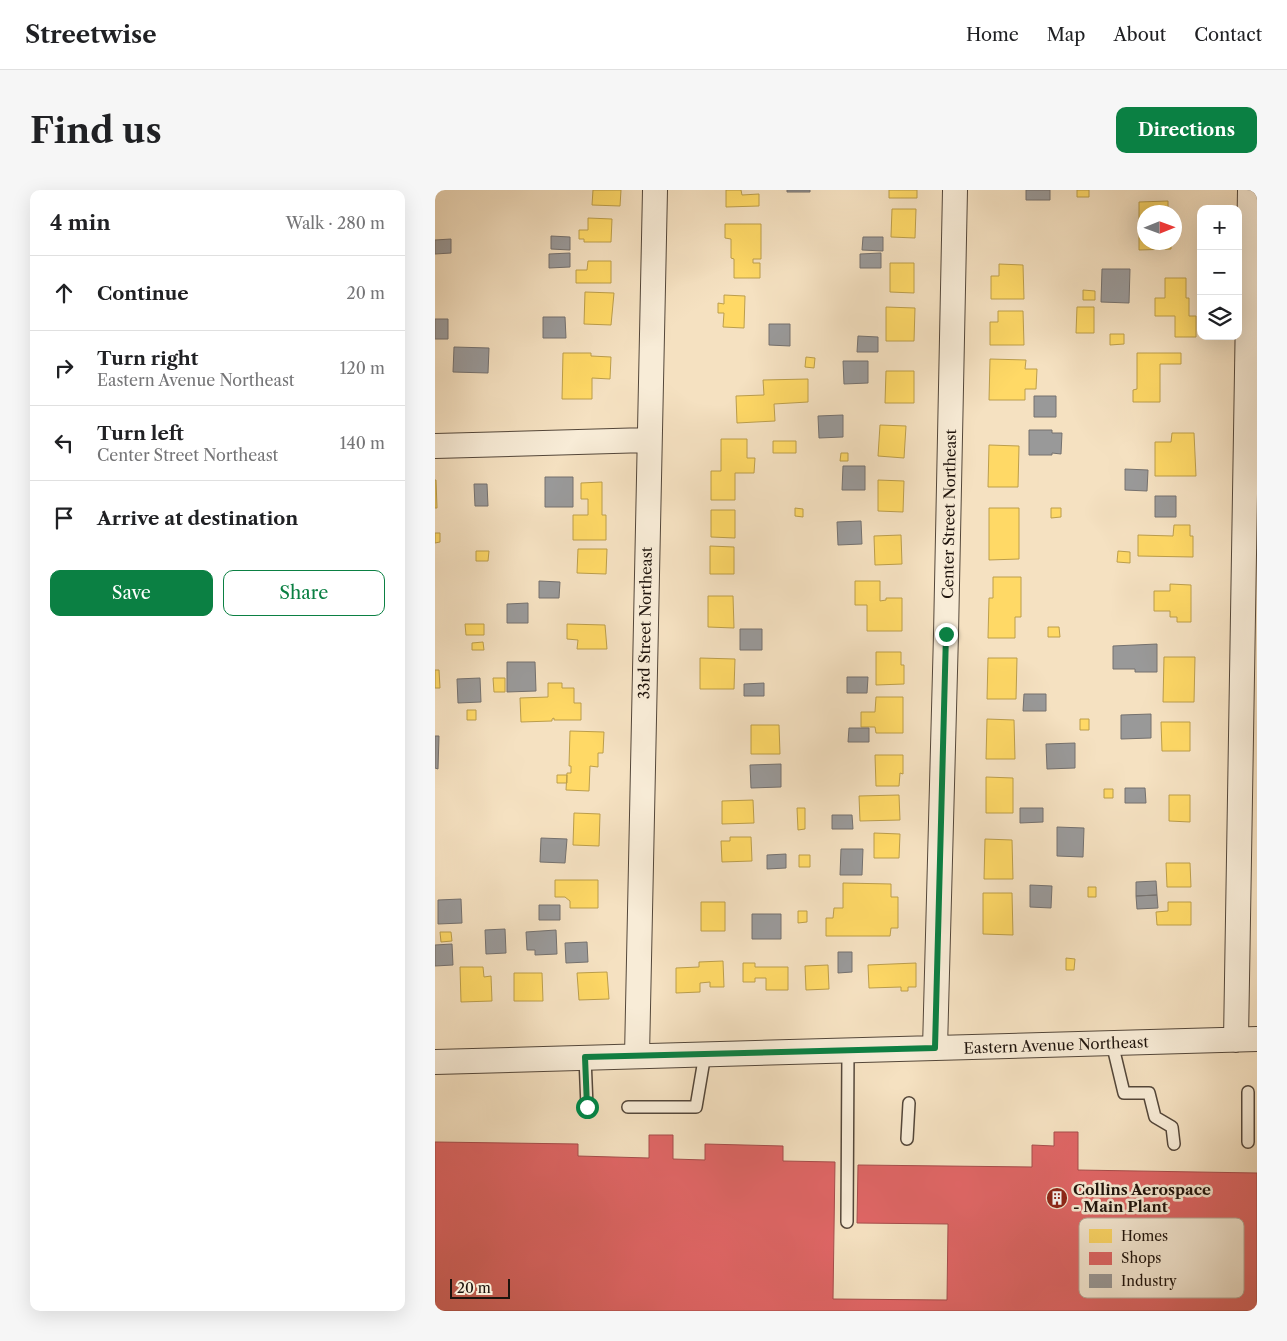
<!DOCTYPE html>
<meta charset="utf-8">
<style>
:root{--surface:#fff;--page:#f6f6f6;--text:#202124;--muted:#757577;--line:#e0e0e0;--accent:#0b8043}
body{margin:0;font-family:"Libre Caslon Text",serif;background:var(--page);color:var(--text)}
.controls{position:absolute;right:15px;top:15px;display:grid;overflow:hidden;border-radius:10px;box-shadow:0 5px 20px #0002}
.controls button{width:45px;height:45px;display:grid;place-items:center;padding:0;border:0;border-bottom:1px solid var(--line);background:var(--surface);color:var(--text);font:25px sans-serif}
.compass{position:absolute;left:702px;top:15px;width:45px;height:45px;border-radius:50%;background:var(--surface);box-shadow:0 5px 20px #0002;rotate:89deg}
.scale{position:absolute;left:15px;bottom:12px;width:60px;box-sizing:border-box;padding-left:5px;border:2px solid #1f140d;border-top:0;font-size:14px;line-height:18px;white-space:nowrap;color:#1f140d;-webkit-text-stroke:4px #f8ecd7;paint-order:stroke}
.stop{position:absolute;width:15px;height:15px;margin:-11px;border:4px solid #0b8043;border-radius:50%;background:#fff}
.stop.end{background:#0b8043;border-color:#fff;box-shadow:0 1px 5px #0008}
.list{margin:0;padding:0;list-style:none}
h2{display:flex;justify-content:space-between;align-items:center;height:65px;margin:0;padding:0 20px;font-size:21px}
h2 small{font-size:16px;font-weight:400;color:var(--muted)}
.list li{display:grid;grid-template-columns:32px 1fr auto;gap:15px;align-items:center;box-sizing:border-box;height:75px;padding:0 20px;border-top:1px solid var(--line)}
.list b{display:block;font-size:19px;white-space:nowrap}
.list p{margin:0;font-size:16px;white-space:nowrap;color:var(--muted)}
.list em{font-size:16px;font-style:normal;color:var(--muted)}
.actions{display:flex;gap:10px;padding:15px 20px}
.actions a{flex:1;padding:11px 0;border:1px solid var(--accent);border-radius:10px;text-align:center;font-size:18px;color:var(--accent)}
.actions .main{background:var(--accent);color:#fff}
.icon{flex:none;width:28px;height:28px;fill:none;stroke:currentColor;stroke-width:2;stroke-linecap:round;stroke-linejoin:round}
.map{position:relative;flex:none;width:822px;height:1121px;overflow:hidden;border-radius:10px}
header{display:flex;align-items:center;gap:30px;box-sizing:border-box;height:70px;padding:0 25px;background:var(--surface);border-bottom:1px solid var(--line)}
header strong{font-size:24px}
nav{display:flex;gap:28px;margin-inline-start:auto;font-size:18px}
.intro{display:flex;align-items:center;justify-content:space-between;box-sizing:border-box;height:120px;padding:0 30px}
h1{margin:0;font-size:35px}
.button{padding:12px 22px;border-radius:10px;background:var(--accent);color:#fff;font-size:18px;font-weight:700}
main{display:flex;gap:30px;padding:0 30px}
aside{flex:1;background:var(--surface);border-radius:10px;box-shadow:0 5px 20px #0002}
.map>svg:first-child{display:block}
.homes{fill:#ffd966;stroke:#bc9e4b}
.shops{fill:#e06666;stroke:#a64d4b}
.industry{fill:#999;stroke:#74716f}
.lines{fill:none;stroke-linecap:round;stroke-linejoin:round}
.lane-casing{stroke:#54473a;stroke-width:14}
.street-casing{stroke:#54473a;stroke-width:26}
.lane{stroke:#f8ecd7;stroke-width:11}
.street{stroke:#f8ecd7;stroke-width:24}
.route{stroke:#0b8043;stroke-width:6}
.labels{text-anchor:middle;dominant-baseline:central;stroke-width:5;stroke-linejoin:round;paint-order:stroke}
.street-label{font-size:15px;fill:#1f140d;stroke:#f8ecd7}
.poi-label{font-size:15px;font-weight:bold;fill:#1f140d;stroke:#f8ecd7;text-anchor:start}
.key{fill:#f8ecd7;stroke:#b7ab9a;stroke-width:1}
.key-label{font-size:14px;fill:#1f140d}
</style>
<header>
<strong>Streetwise</strong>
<nav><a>Home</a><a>Map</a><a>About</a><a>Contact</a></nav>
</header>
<div class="intro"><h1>Find us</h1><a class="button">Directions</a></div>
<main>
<aside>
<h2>4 min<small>Walk · 280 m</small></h2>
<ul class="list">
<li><svg class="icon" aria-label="ahead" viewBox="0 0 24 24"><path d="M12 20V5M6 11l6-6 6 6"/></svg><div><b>Continue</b></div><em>20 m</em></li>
<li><svg class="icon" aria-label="right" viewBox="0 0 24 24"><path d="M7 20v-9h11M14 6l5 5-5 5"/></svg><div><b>Turn right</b><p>Eastern Avenue Northeast</p></div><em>120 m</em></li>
<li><svg class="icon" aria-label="left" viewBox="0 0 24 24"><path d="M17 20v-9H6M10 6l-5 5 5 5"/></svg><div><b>Turn left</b><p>Center Street Northeast</p></div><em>140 m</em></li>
<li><svg class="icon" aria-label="arrive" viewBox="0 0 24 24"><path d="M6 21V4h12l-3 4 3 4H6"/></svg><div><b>Arrive at destination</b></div></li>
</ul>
<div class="actions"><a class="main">Save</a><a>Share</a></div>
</aside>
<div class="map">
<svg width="822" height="1121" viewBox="0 0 822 1121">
<rect width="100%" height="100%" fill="#f5e1c1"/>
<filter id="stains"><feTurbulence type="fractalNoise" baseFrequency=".004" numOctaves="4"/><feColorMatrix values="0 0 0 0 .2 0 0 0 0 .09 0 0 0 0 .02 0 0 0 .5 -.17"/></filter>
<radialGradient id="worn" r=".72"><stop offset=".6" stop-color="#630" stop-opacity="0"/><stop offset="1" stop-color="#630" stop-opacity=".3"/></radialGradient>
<path class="homes" d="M158,0h28l-1,16 -28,-1z
M291,0h15l1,5 17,-1v12l-33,1z
M454,0h28v8h-28z
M642,0h12v7h-12z
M733,11v11h-24v30h27v7l-32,1v-48z
M457,19h24l-1,29 -24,-1z
M153,28l24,1 -1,23h-27v-3h-5v-9h9z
M290,34h36v35h-8v4h7v15h-26v-19l-3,-1v-19l-6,-1z
M153,71h23v22h-35v-13h11z
M455,73h24v30l-24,-1z
M564,74l24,1 1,34h-33v-23h8z
M730,88h21v20h3v18h7v21h-21v-21h-20v-18h10z
M648,100l12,1v9h-12z
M150,102l29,1 -3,32 -27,-1z
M289,105l21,1 -1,32 -21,-1 1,-14h-6v-10l6,1z
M451,117l29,1 -1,33h-28z
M642,117h17v26h-18z
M563,121h25l1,34h-34v-23h8z
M675,144h14v10l-14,1z
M128,163h28v3l20,1 -1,22 -18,-1v21h-30z
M702,163h44v11h-21v38h-27v-12l4,-1z
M371,167l9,1 -1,10 -9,-1z
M555,169l36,1 -1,9h12l-1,20h-11v11h-36z
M451,181h28v32h-29z
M373,189v23l-34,2 1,17 -38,2 -1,-27 28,-1 -1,-15z
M445,235l26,1 -2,32 -26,-2z
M737,243h22l2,43h-41v-34h16z
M286,249h26v19h8l-1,15h-19v27h-24v-29h10z
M338,251h23v12h-23z
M554,255l30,1 -1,41h-30z
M406,263h7v8h-8z
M0,290h1l1,28h-2z
M443,290l26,1 -1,31 -25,-1z
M167,292v33h4v25h-33v-25h15v-16h-7v-16z
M360,318l8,1v8l-8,-1z
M554,318h30v51l-30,1z
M616,318h10v9l-10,1z
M276,320h24v28l-24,-1z
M739,335h16v11h3v21l-55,-1v-21l35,1z
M0,343h5v9l-5,1z
M466,345l1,29 -27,1 -1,-29z
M275,356l24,1v27h-24z
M143,359h29l-1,25 -29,-1z
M41,361h13l-1,10h-12z
M683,361l12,1v11l-13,-1z
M558,387h28v40h-6v21h-27l1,-40h4z
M420,391h25v20l6,-1v-2h16v33h-35v-26h-12z
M735,394l21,1v37h-14v-5h-7v-6h-16v-20h16z
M273,406h25l1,32 -26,-1z
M30,434h19v11h-18z
M132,434l38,1 2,24h-30l1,-9 -11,-1z
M613,437h11l1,10h-12z
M48,452l1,8h-12v-7z
M441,462h25v13h3v19l-28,1z
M729,467h31l-1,45h-31z
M265,468l35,1 -1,30h-34z
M553,468h29l-1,41h-29z
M0,480h4l1,18h-5z
M58,488h12v14h-11z
M113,493h14v5h12v15h7v17h-27v-2l-2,1v2l-31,1 -1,-24 28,-1z
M441,507h27v36h-27l-1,-6h-14v-15h14z
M32,520h9v10h-9z
M552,529l27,1 1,39h-29z
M645,529h9v11h-9z
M726,532h29v29h-28z
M316,535h28l1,29h-29z
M135,541l34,1 -1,21h-5v14l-8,-1 -1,25 -23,-1 1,-17h4v-7h-2z
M440,565h28v19l-3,-1 -1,13h-23z
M122,585h10v8h-10z
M551,587l27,1v35h-27z
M669,599h9v9h-9z
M464,605l1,25 -40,1 -1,-25z
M734,605h21v27l-21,-1z
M318,610l1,23 -32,1v-23z
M362,618h8v21l-7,1z
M139,623l26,1 -1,32 -26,-1z
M439,643l26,1 -1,24h-25z
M295,647h21l1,24 -30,1 -1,-21h9z
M550,649l27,1 1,39h-29z
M364,665h11v12h-11z
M731,673h24l1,24h-24z
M120,690h43v28h-28v-7l-5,-4h-10z
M408,693l48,1v13h7v31h-7l-1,8h-64v-18h7l1,-10h9z
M653,697h8v10h-8z
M548,703h29l1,42 -30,-1z
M266,712h24v29h-24z
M733,712h23v23h-34l-1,-13 12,-1z
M363,721h9v11l-9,1z
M5,742h11l1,9 -11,1z
M631,768l9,1 -1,11h-8z
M288,771l1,26h-14v-5l-10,1v9l-24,1v-25l23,-1v-5z
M308,773h12v4h33v23h-22v-12h-11v4h-12z
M481,773v24h-8v4h-7v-4l-32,1 -1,-23z
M393,775l1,24 -23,1 -1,-24z
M25,777h23l1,10 7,-1 1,25 -31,1z
M172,782l2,27 -30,1 -2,-27z
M79,783h28l1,28h-29z"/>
<path class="shops" d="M619,942h24v38l179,3v138h-822v-169l143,2v12l71,2v-23h24v24l32,1v-16l78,2v15l52,1 -2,137 114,1 1,-76 -91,-1 1,-58 174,2v-22l22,1z"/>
<path class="industry" d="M352,0h23v2h-23z
M591,0h24v10h-24z
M116,46l19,1v13l-19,-1z
M428,47h20v14l-21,-1z
M16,49v14l-16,1v-14z
M135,63v14l-21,1v-14z
M446,63v15h-21v-14z
M667,79h28l-1,34 -28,-1z
M108,127h22l1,21h-23z
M0,129h13v20h-13z
M334,134h21v22l-21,-1z
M423,146l20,1v15h-21z
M19,157l35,1 -1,25 -35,-1z
M408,171h25v22l-24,1z
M599,206h22v21h-22z
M408,225v22l-24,1 -1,-22z
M594,240h23v3h10l-1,21 -9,-1v2h-23z
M408,276h22v24h-23z
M690,279l23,1 -1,21 -22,-1z
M110,287h28v30h-28z
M39,294h13l1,22h-13z
M720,306h21v21h-21z
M426,331l1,23 -24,1 -1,-23z
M104,391l21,1 -1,16h-20z
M93,413v20h-21v-19z
M305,439h22v21h-22z
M722,454v28h-22v-3h-22v-23z
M72,472h28l1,29 -29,1z
M412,487h21l-1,16h-20z
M45,488l1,24 -23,1 -1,-24z
M329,493v13h-20v-12z
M589,504h22v17h-23z
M716,524v24l-30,1v-24z
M414,538h20v14h-21z
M0,546h4l-1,33 -3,-1z
M640,553v25l-28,1 -1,-25z
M346,574v23l-30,1 -1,-23z
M690,598h20l1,15h-21z
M585,618h23v14l-23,1z
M397,625h20l1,14h-21z
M622,637l27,1 -1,29 -26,-1z
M106,648l26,1 -2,24 -25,-1z
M406,659h22l-1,26h-22z
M351,664v14l-19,1v-14z
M721,691l1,14 -21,1v-14z
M595,695l22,1 -1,22 -21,-1z
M722,705l1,13 -21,1 -1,-13z
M26,709l1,24 -24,1v-24z
M104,715h21v15h-21z
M317,724h29v25h-29z
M70,739l1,24 -20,1 -1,-24z
M121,740l1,24 -22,1v-5h-8l-1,-18z
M152,752l1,20 -22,1 -1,-20z
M17,754l1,21 -18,1v-21z
M403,762h14v20l-14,1z"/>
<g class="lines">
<g class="lane-casing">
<path id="lane" d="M677,853l12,50h25l6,24 17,10 2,17
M150,867l2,50
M193,917h68l9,-53
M472,949l2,-36
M813,952v-50
M412,1032l1,-172"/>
</g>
<g class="street-casing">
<path id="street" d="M0,256l213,-6
M801,850l14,-850
M500,858l11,-414 9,-444
M202,866l18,-866
M0,872l822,-23"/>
</g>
<use href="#lane" class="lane"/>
<use href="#street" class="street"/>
</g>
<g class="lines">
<path class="route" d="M152,917l-2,-50 350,-9 11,-414"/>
</g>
<defs>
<g id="building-disc" transform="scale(1.125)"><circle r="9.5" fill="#8f2418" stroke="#f8ecd7"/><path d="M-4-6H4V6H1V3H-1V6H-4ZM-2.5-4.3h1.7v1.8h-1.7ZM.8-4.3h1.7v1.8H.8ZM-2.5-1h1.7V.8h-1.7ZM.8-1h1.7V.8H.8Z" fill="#fff"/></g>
</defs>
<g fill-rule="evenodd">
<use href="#building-disc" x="622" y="1008"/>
</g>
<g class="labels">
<g class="street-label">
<text transform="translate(514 324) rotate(-89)">Center Street Northeast</text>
<text transform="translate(210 433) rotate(-89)">33rd Street Northeast</text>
<text transform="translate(621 855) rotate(-2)">Eastern Avenue Northeast</text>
</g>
<g class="poi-label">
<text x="638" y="999">Collins Aerospace<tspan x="638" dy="17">- Main Plant</tspan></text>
</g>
</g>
<rect x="644" y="1028" width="165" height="80" rx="8" class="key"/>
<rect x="654" y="1039" width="23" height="14" fill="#ffd966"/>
<rect x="654" y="1062" width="23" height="13" fill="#e06666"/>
<rect x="654" y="1084" width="23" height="14" fill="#999"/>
<g class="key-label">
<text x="686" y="1051">Homes</text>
<text x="686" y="1073">Shops</text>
<text x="686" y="1096">Industry</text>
</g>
<rect width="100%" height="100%" filter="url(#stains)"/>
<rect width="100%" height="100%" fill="url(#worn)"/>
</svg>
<div class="controls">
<button>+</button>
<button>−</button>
<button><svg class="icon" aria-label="layers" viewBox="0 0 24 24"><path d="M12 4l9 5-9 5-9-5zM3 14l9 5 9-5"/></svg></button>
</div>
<svg class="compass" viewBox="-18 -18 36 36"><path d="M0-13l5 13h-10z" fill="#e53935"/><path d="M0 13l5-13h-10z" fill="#757577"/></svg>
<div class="scale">20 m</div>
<div class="stop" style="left:152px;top:917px"></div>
<div class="stop end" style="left:511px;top:444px"></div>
</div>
</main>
